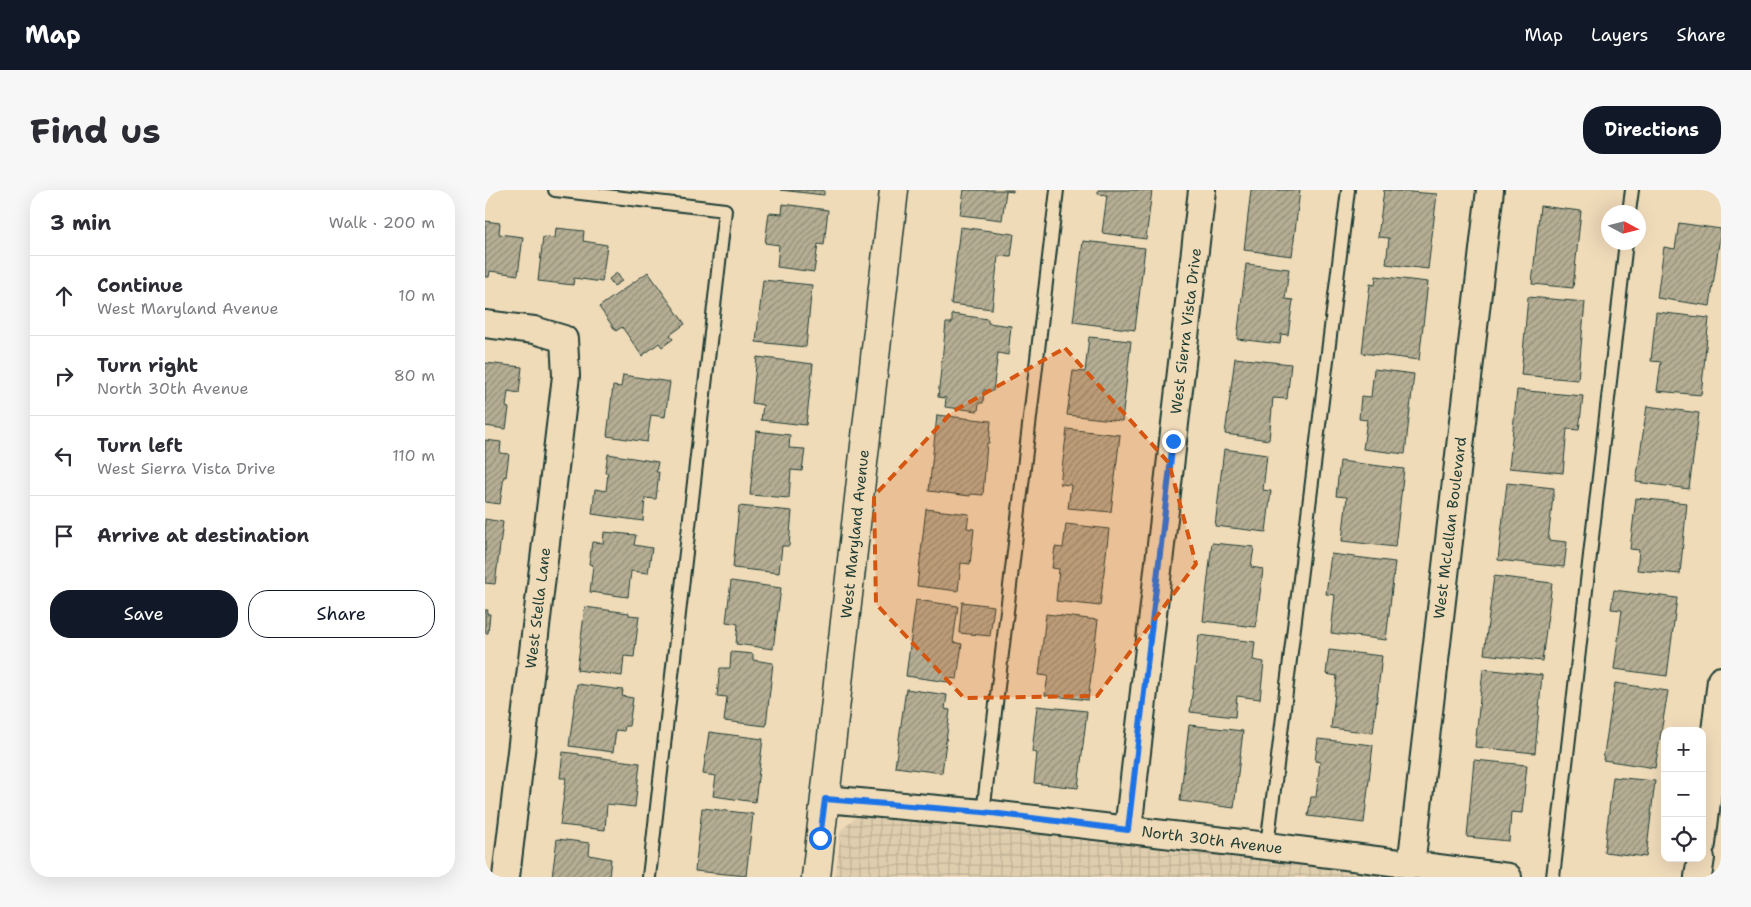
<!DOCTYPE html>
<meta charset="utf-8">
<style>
:root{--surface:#fff;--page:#f7f7f7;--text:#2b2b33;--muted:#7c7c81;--line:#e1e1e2;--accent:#111827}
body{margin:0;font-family:"Shantell Sans",sans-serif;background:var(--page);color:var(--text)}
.controls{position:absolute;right:15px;bottom:15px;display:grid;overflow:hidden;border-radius:10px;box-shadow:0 5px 20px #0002}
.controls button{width:45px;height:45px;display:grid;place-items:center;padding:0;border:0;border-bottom:1px solid var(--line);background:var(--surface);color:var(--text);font:25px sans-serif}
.compass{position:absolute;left:1116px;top:15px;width:45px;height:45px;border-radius:50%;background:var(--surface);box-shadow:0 5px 20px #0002;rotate:97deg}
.stop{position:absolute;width:15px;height:15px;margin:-11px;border:4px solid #1a73e8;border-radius:50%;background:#fff}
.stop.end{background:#1a73e8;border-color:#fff;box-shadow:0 1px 5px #0008}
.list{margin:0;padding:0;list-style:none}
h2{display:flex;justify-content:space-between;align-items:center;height:65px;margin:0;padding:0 20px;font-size:21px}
h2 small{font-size:16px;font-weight:400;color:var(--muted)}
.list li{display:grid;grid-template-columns:32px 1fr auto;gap:15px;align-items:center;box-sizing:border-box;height:80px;padding:0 20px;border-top:1px solid var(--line)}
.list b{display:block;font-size:19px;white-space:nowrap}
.list p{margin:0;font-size:16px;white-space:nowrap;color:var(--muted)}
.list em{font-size:16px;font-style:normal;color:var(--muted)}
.actions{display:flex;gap:10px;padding:15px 20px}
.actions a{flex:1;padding:11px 0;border:1px solid var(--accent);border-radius:20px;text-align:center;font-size:18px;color:var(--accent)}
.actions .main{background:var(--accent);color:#fff}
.icon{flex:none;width:28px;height:28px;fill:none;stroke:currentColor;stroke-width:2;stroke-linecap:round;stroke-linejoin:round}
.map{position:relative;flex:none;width:1236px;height:687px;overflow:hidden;border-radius:20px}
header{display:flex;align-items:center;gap:30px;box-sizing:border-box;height:70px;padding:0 25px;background:var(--accent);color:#fff}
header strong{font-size:24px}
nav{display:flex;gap:28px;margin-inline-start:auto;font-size:18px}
.intro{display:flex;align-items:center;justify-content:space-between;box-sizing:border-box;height:120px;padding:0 30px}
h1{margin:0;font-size:35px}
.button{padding:12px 22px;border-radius:20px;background:var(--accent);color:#fff;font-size:18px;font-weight:700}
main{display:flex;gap:30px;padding:0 30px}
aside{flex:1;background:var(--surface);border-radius:20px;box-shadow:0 5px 20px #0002}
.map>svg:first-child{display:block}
.industrial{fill:url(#industrial-grid)}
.building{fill:url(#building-hatch);stroke:#1f3d34}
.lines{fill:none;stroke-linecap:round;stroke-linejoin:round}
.lane-casing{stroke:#1f3d34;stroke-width:16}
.street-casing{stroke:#1f3d34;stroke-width:30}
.secondary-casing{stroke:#1f3d34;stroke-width:31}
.lane{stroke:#f0dbb9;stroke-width:12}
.street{stroke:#f0dbb9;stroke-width:26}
.secondary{stroke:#f0dbb9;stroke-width:28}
.route{stroke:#1a73e8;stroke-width:6}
.marked{fill:#d45610;fill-opacity:0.2;stroke:#d45610;stroke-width:4;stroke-dasharray:10 6;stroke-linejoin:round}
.labels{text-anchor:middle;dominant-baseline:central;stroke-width:4;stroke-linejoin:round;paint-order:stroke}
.street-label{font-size:15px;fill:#1f3d34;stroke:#f0dbb9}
</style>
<header>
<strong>Map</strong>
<nav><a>Map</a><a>Layers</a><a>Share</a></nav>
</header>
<div class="intro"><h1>Find us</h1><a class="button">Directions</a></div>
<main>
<aside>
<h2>3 min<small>Walk · 200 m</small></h2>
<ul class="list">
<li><svg class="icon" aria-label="ahead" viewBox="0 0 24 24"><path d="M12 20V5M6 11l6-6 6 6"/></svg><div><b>Continue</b><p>West Maryland Avenue</p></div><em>10 m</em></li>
<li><svg class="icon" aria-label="right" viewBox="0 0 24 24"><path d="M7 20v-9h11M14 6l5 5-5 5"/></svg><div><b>Turn right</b><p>North 30th Avenue</p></div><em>80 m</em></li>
<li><svg class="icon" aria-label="left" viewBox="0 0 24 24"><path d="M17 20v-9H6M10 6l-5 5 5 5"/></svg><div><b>Turn left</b><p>West Sierra Vista Drive</p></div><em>110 m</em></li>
<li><svg class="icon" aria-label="arrive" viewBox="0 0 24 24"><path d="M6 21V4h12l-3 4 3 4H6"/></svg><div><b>Arrive at destination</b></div></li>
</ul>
<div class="actions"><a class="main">Save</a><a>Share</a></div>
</aside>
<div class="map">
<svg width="1236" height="687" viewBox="0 0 1236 687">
<defs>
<pattern id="industrial-grid" width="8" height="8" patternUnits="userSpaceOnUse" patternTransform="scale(1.25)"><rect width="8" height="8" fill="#dfceae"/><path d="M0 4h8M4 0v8" fill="none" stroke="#bfb296"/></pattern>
<pattern id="building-hatch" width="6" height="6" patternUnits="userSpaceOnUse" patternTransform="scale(1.25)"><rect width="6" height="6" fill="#b6ae94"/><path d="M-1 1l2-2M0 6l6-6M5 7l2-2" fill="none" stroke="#938f7a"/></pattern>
</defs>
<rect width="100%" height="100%" fill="#f0dbb9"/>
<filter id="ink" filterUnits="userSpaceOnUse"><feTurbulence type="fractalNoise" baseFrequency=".02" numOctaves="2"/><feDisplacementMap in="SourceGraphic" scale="10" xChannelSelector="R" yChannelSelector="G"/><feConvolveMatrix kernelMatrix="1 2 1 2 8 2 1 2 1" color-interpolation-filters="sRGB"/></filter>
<g filter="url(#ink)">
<path class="industrial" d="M387,613l640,74h-677l6,-47z"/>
<path class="building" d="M295,0h44v5z
M479,0h49v2l-7,-1 -4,29 -42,-5z
M613,0h54l-6,49 -44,-6 5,-38 -9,-1z
M766,0h49l-8,66 -48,-6z
M899,0l53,4 -9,75 -42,-5 3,-26 -11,-1z
M298,14l45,6 -4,35 -6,-1 -4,28 -37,-5 2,-22 -14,-2 4,-30 13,1z
M1055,16l41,5 -8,77 -41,-4z
M0,31l15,2 -1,11 24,3 -5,38 -28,-4 -1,6h-4z
M1194,33l42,6 -11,77 -53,-8 7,-51 11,2z
M475,37l54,7 -3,23 -13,-1 -6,53 -41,-5z
M71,38l28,3 -1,10 24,4 -5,37 -28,-4 -1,7 -35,-4 5,-44 12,1z
M598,51l62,7 -10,82 -62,-8z
M761,74l43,5 -4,30 8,1 -5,35 -7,-1 -1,10 -43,-5z
M163,82l37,52 -15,11 3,4 -11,8 -3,-4 -17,13 -20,-29 -6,4 -17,-24z
M132,83l5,8 -8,5 -5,-7z
M891,86l52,6 -9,78 -57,-7 8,-69 5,1z
M278,90l49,5 -6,62 -50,-5z
M1043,107l57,5 -7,78 -57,-5z
M1171,122l53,6 -8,77 -44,-4 4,-29 -10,-1z
M467,124l36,5v4l23,3 -3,29 -10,-2 -5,38 -9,-1 -1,13h-4l-1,8 -33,-4 1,-9 -8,-1 8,-74h6z
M604,147l42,4 -9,80 -55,-6 6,-44 12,1z
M272,167l56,7 -7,61 -45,-5 2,-15 -11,-2z
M750,168l56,6 -4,35 -14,-1 -4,42 -44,-6z
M0,173l37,4 -3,26 -11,-2 -2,16 3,1 -3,21 -21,-3z
M889,179l40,5 -9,80 -42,-5 4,-29 -8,-1 2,-23 10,1z
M138,185l47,7 -5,35 -14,-2 -4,27 -40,-6 6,-50 8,1z
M1032,200l66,6 -4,34 -12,-1 -4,44 -54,-5z
M1162,216l52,7 -10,76 -53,-7z
M452,225l54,6 -2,22h-2l-4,52 -12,-1 -1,2 -41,-5z
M582,239l53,6 -9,77 -43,-4 3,-23 -11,-1z
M271,241l34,4 -1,13 16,1 -3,22 -11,-1 -2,28 -39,-3z
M0,250l16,2 -1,11 9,1 -3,23 -2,-1 -4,28 -15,-2z
M739,259l43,6 -4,35 8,1 -5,41 -51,-6z
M123,264l50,8 -2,10h3l-3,27 -11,-1 -2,23 -51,-7 3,-25 11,2 2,-18h-3z
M855,271l64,8 -9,78 -53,-6 5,-44 -11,-1z
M1022,293l47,5 -6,52 19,2 -3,25 -66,-7z
M1151,308l51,5 -7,71 -43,-4 2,-20 -9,-1z
M254,316l53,5 -3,35h-7l-3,27 -46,-5z
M441,319l43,5 -2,14 7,1 -4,35 -9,-1 -3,28 -41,-5z
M0,329l18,3 -8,62 -10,-1z
M581,334l43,5 -9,77 -44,-5 3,-32 -7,-1 3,-21 8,1z
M119,342l32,3 -2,10 18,3 -4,25 -17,-2 -3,26 -38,-5 3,-27 -4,-1 3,-22 11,1z
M727,353l42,4 -3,20 12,2 -7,58 -53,-6z
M846,364l64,8 -9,78 -55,-7 4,-38 -9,-1z
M1009,386l58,7 -10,78 -58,-7z
M246,391l50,7 -8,61 -37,-5 2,-20 -12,-2z
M1129,400l63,8 -10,78 -53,-7 8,-59 -11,-1z
M431,410l42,6 -5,36 9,2 -5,35 -9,-1v4l-42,-6z
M477,412l32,4 -4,30 -31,-3z
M100,417l44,6v2l10,1 -5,41 -10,-1 -2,20 -45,-6z
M0,420h3l-1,4h3l-2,19h-3z
M561,424l52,6 -10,80 -43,-5 3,-19 -9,-1z
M714,445l56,7 -2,18 11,2 -4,37 -23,-3 -2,21 -45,-5z
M844,460l53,6 -9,77 -42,-5 6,-52 -11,-2z
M246,462l22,2v6l20,3 -7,63 -42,-5 3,-24 -10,-1 3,-28h10z
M998,479l59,6 -7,78 -60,-6z
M1130,493l53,8 -13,77 -52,-8z
M92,494l46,6 -1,6 11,2 -4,28h-4l-1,5 -8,-1 -3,22 -44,-6z
M421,499l41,6 -2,14 5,1 -8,63 -47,-6z
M552,516l50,5 -9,77 -44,-5 3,-30 -5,-1z
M704,535l54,6 -9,77 -54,-7z
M224,542l54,7 -8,63 -42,-6 3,-20 -13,-2z
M833,549l55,6 -9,78 -56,-7 3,-19h5l4,-35 -5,-1z
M78,562l16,2v1l61,8 -5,44 -28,-3 -2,26 -45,-5 6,-47h-6z
M989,570l53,5 -5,48 -11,-1 -2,29 -42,-4z
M1128,587l42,4 -9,76 -42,-5z
M217,618l51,6 -7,62 -51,-5z
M72,649l33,4 -1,12 22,4 -2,18h-57z"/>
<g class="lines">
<g class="lane-casing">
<path id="lane" d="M70,0l170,20 -76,667
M1144,22l3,-22
M498,623l74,-623
M782,656l81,-656
M1068,687l73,-635"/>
</g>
<g class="street-casing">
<path id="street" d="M0,134l49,6 30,9 2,37 -60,501
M340,609l158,14 284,33 241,31
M643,640l74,-640
M1217,654l19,-164
M926,676l79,-676
M1213,687l3,-19"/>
</g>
<g class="secondary-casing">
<path id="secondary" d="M331,687l78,-687"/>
</g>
<use href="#lane" class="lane"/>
<use href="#street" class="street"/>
<use href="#secondary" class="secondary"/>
</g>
</g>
<g class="lines" filter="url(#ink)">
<path class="route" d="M335,648l5,-39 158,13 145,18 45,-389"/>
</g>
<path class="marked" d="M580,158l104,115 27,101 -99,132 -133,2 -88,-94 -2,-108 78,-84z"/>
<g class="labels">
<g class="street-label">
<text transform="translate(701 141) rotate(-83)">West Sierra Vista Drive</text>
<text transform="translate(965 338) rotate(-83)">West McLellan Boulevard</text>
<text transform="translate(370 344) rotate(-84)">West Maryland Avenue</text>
<text transform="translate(53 418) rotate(-83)">West Stella Lane</text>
<text transform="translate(727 650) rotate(7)">North 30th Avenue</text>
</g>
</g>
</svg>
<div class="controls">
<button>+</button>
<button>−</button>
<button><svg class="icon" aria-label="locate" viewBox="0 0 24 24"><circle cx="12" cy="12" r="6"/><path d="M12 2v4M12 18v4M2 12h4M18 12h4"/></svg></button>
</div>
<svg class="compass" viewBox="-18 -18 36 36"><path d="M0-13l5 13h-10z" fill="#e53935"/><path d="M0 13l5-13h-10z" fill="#7c7c81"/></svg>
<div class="stop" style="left:335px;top:648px"></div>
<div class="stop end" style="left:688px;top:251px"></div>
</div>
</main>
